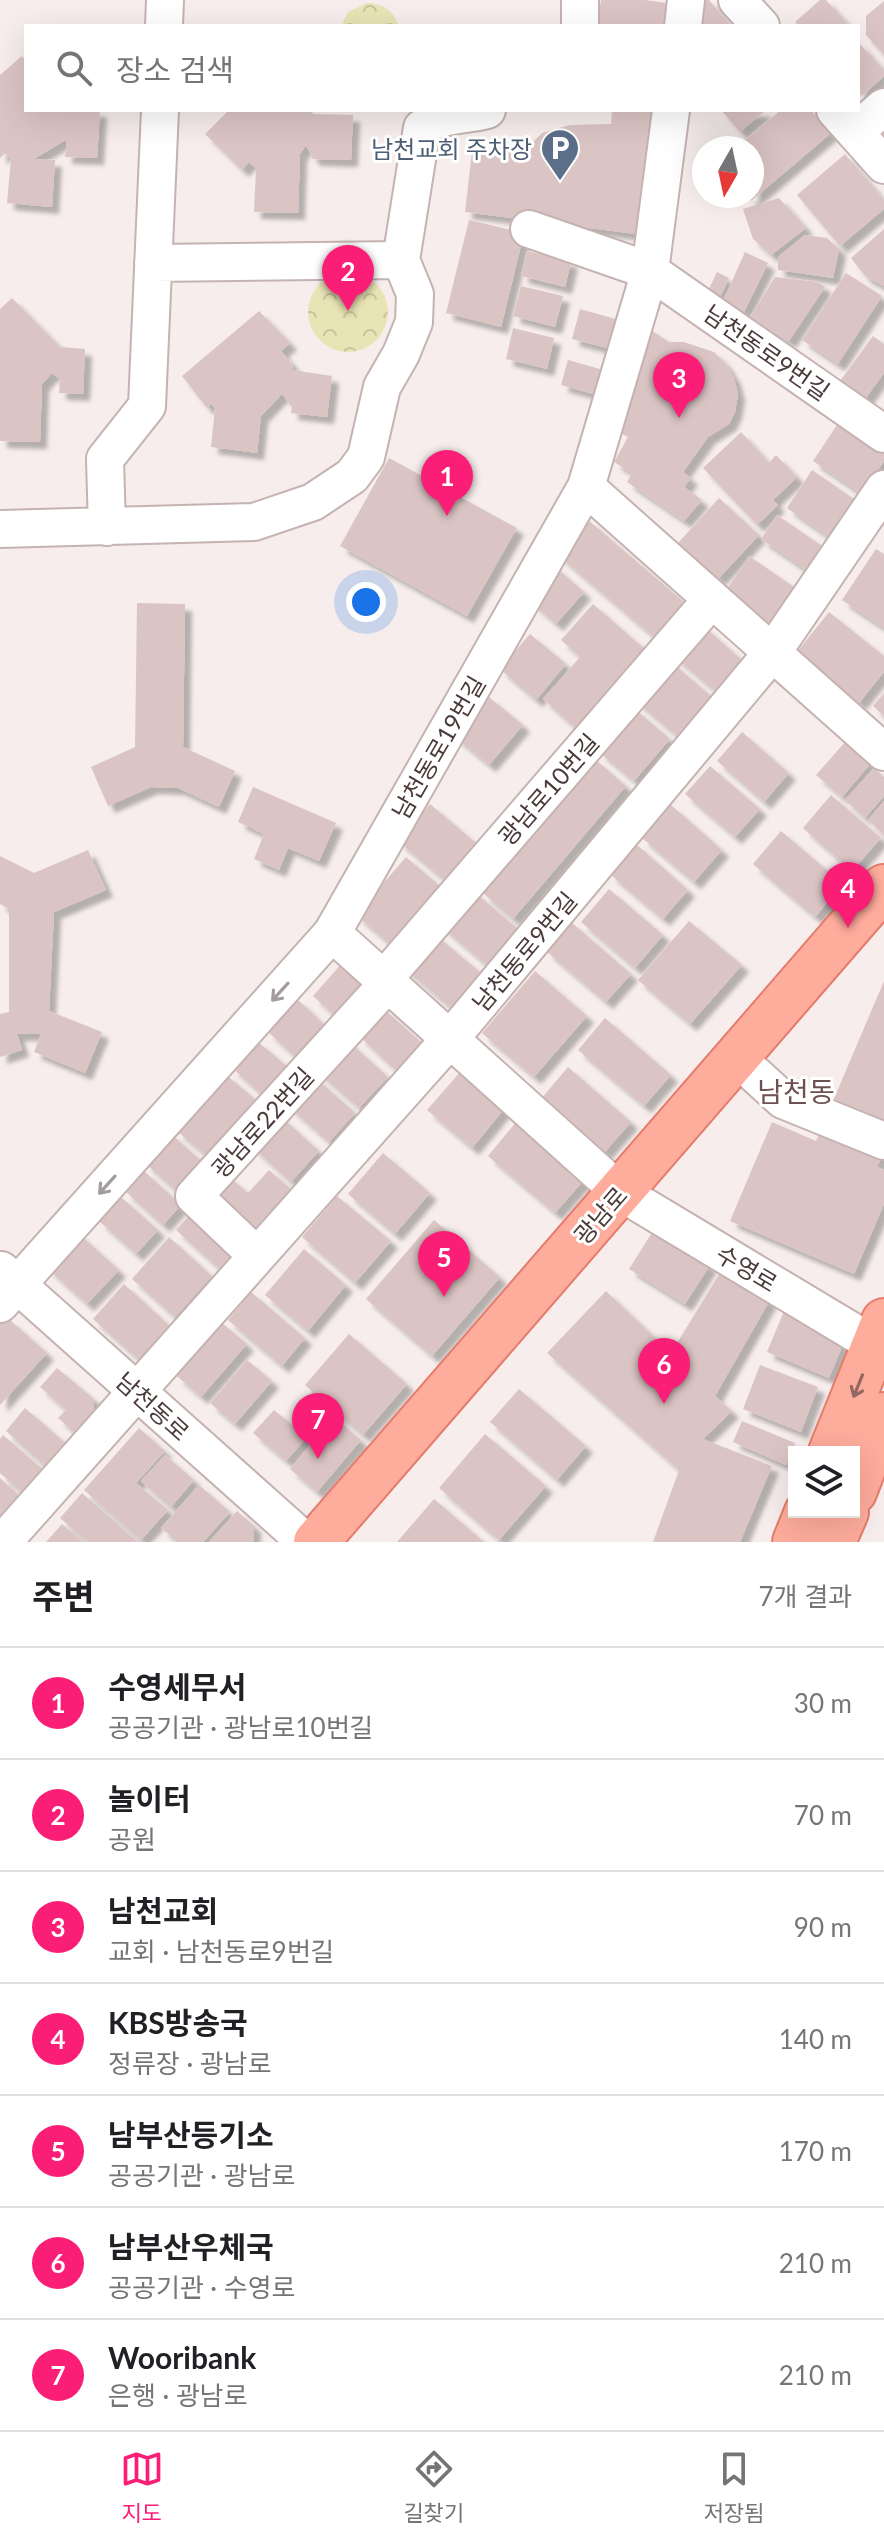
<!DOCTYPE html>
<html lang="ko">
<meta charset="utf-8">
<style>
:root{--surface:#fff;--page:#f6f6f6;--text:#202124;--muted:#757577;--line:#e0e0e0;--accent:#fa1e77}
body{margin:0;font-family:Lato,"Noto Sans KR",sans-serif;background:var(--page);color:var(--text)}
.controls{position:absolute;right:24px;bottom:24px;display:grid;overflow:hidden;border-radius:0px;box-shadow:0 8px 32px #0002}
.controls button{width:72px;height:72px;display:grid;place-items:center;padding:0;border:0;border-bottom:2px solid var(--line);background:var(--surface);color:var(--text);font:40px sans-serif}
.compass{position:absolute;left:692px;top:136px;width:72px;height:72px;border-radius:50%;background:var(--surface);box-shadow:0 8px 32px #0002;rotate:189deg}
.you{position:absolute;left:366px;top:602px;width:28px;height:28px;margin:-20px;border:6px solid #fff;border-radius:50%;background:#1a73e8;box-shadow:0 0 0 12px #1a73e833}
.badge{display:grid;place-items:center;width:52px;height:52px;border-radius:50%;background:var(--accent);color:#fff;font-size:26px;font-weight:700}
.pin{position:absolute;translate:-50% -66px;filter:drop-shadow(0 2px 4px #0008)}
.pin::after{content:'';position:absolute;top:42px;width:28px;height:24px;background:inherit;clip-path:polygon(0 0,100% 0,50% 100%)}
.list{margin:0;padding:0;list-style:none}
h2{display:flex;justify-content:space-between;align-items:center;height:104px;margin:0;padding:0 32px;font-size:34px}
h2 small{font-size:26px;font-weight:400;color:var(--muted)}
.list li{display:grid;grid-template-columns:52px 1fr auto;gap:24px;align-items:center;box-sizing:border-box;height:112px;padding:0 32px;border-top:2px solid var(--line)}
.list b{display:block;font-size:30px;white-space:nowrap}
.list p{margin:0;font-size:26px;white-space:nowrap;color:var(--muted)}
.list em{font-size:26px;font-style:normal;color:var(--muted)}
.icon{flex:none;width:44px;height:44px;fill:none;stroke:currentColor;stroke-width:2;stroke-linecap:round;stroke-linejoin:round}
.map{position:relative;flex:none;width:884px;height:1542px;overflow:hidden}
.search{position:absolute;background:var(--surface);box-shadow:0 8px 32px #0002;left:24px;right:24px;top:24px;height:88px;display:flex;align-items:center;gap:20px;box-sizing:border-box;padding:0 28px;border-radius:0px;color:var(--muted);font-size:30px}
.sheet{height:888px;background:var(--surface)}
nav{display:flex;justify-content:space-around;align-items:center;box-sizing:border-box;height:112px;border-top:2px solid var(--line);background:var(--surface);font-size:22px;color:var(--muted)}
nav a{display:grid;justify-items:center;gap:4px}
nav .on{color:var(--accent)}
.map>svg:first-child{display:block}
.forest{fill:url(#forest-crowns)}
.building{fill:#dbc5c4;filter:url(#shadow)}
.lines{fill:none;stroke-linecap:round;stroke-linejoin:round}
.minor-casing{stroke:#c5b3b1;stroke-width:40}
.major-casing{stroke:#e57c6b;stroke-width:48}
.minor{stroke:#fff;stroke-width:36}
.major{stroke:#feac9c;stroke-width:44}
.oneway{stroke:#a49c9c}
.oneway2{stroke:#926861}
.labels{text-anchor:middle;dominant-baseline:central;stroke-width:6;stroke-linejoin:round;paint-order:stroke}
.service-label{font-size:24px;fill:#4e5e75;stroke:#fff;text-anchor:end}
.street-label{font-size:24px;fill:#4a3a39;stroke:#fff}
.quarter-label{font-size:28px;fill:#6d5150;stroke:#fff}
</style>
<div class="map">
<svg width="884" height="1542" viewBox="0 0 884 1542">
<defs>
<pattern id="forest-crowns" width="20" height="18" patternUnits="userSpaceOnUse" patternTransform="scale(2)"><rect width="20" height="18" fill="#e9e4b5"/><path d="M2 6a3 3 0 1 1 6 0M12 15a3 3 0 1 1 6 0" fill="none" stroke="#c9c49c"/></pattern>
<filter id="shadow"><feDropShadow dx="7" dy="7" stdDeviation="2" flood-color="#0004"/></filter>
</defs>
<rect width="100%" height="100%" fill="#f6edec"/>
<path class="forest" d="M367,3c16,1 26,7 32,23h-58l7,-14z
M308 312a40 40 0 1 1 80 0a40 40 0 1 1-80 0Z"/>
<path class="building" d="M601,0h44l30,4 -3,22h-75z
M700,0h9l22,26h-41z
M820,0h6l23,26h-50l-4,-4z
M884,1v54l-18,-20v-19z
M858,42l26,28v6l-22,20 -4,-4z
M22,56l4,5v49h74l-3,48 -32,-1 2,-18 -33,20 21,1 -3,47 -45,-4 4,-44 -6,-6 -5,5v-83z
M229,110h80l5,4 39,1 -2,45 -38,-1 -7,-14 -6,9 -2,59 -44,-1 2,-44 -7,-6 -7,8 -37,-36z
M612,110h48l-16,125 -179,-23 7,-61 54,-2 16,-16 28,-8 41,-1z
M721,110h45l-26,22z
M781,110h30l20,23 -80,68 -4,-5h5v-48h-16z
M845,154l39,46v9l-44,37 -43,-51z
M779,198l27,30 -35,27 -18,-16 -10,-30z
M469,220l55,13 -23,94 -55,-14z
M884,229v57l-18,-9 -15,-19z
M805,235l22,3 12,11 -6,29 -55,-8v-13z
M527,251l44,10 -6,26 -44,-11z
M745,252l23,11 -24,49 -21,-11z
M717,272l12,6 -9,19 -12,-6z
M846,273l36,23 -44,68 -36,-24z
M775,277l43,5 7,5 -36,54 -39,-24z
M521,286l42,10 -8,31 -42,-11z
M12,298l48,49 25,2 -2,45 -24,-1 1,-14 -8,-6 -10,11 -2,58 -40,-1v-132z
M580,309l43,12 -8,29 -43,-11z
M259,311l31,32 -9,8 12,14 -1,5 40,6 -5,41 -36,-4 1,-6 -10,-13 -21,22 -4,37 -46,-6 4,-39 -4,-4 -4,4 -25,-32z
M513,328l41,10 -7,31 -41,-10z
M648,328l21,14h15l30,10 11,11 9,15 4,16 -3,18 -6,12 -21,13 -25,35 8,6 -7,9 18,13 -18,21 -57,-39 5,-9 -18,-11 14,-25 -6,-3z
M873,336l11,8v29l-19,26 -25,-18z
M568,360l39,11 -7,25 -39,-11z
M843,416l41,28v17l-22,33 -49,-33z
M741,432l28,31 7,-8 21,22 -24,23 5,5 -21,20 -54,-57z
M389,458l128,70 -50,88 -127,-70z
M812,470l42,29 -25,38 -42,-29z
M719,498l40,37 -41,44 -40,-36z
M777,515l51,35 -16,24 -51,-35z
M588,520l103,88 -30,35 -103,-88z
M876,549l8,5v74l-42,-28z
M749,556l51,35 -24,36 -51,-35z
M552,564l32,28 -28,32 -32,-28z
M137,603l48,1 -2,143 52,24 -16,36 -41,-19 -27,-1 -43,19 -17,-39 44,-20z
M593,604l55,48 -69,79 -36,-32 37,-42 -19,-17z
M829,612l55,44v16l-25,31 -63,-50z
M701,624l47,41 -27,31 -48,-41z
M530,634l36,30 -30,36 -36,-31z
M669,660l48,41 -34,40 -48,-41z
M884,693v23l-11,-10z
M489,697l34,28 -34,40 -34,-28z
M635,709l35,30 -36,42 -35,-29z
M742,732l47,41 -25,29 -47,-41z
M846,741l25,22 -29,34 -26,-22z
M596,760l30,26 -113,133 -30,-26z
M710,766l50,43 -25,28 -50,-43z
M874,768l10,9v19l-19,22 -20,-18z
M253,787l83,36 -17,38 -31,-13 -9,22 -25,-11 10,-25 -26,-12z
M831,795l50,43 -29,33 -49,-43z
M884,801v34l-16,-15z
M430,804l53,45 -31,37 -54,-45z
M671,805l51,45 -28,32 -52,-44z
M781,831l62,53 -28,33 -62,-53z
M636,844l52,46 -25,29 -53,-45z
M88,850l18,40 -52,22 -5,99 53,21 -17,41 -51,-21 7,-18h-24l5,16 -22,7v-43l9,-2v-103l-9,-5v-48l34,17z
M406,857l41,35 -50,58 -41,-35z
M609,889l54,46 -28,33 -54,-46z
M472,890l47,40 -31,36 -47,-40z
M689,921l53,44 -52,59 -52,-44z
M571,922l60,52 -25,28 -60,-51z
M432,932l48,40 -30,35 -48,-41z
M343,962l26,24 -30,33 -26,-23z
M535,971l52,45 -53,61 -52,-44z
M884,981v171l-7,15 7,3v34l-30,70 -124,-53 42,-99 44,19z
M297,999l31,29 -29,32 -31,-28z
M384,1009l38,34 -25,28 -38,-35z
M605,1018l66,57 -27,31 -66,-56z
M346,1039l42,38 -29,31 -42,-37z
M257,1041l32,27 -25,28 -32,-28z
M568,1067l63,55 -27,31 -63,-54z
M461,1071l44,37 -33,40 -45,-38z
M225,1074l35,29 -48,57 -35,-29z
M316,1078l39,35 -26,29 -40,-35z
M280,1116l39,35 -28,31 -39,-35z
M521,1116l68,58 -34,39 -67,-57z
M171,1134l36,32 -26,29 -36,-32z
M383,1153l47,40 -35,41 -47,-40z
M269,1170l22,19 -42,48 -42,-38 21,-23 20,17z
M144,1171l37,34 -18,20 -38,-34z
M337,1196l54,45 -36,42 -53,-46z
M121,1197l37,33 -22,24 -37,-33z
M195,1209l46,41 -19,21 -46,-41z
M434,1220l66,57 -68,79 -66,-57z
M653,1231l57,34 -25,39 -56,-35z
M78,1233l41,37 -32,34 -40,-36z
M169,1237l43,39 -37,41 -43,-38z
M304,1249l42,36 -38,46 -43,-36z
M721,1271l49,29 -55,96 17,15 -29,28 69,27 -32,76h-87l26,-72 -132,-117 59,-62 65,62z
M124,1284l46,42 -31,34 -46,-41z
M251,1292l54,46 -23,28 -54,-46z
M784,1311l62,26 -17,41 -62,-26z
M10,1320l37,33 -47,52v-81z
M222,1323l25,21 -46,53 -24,-21z
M349,1334l58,50 -44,51 -58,-50z
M247,1360l25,21 -37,43 -25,-21z
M760,1365l58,22 -17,45 -58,-23z
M57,1368l37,31 -1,23 -13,15 -22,-19 8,-8 -26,-23z
M519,1389l67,57 -29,34 -67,-58z
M25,1408l45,39 -20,23 -44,-39z
M274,1410l33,27 -21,24 -33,-28z
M334,1417l27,23 -44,52 -27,-23z
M742,1421l53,22 -9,22 -53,-23z
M139,1428l26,23 -29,32 32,27 -27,30 -57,-50z
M485,1434l61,52 -47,54 -60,-52z
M3,1435l45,39 -20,23 -28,-24v-34z
M165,1455l29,25 -23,27 -30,-26z
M0,1478l22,20 -22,25z
M199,1485l31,27 -27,30h-25l-17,-14z
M82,1493l56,49h-50l-28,-24z
M434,1499l50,43h-87z
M237,1511l17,15v16h-45z
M62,1524l21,18h-37z"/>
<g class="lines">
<g class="minor-casing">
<path id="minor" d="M737,0l24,26
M164,26l1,-26
M580,26v-26
M683,26l3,-26
M835,110l49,55
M855,132l29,-25
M529,229l121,42 234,163
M153,263l248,-3
M586,487l298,265
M107,527l-2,-68 42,-53 13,-296
M0,529l254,-7 59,-20 39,-26 14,-19 16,-70 19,-33 13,-32 1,-28 -14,-34 21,-132c16,-14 44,-12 65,-18
M332,933l288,259 255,153
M384,979l328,-380
M736,1057l47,43 101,41
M257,1256l-63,-60 194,-213
M1,1270l305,272
M0,1304l332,-371 254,-446 64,-216 21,-161
M3,1542l447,-503 322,-386 112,-164"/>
</g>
<g class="major-casing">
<path id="major" d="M831,1452l53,-131
M854,1492l30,-77
M316,1542l568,-655
M795,1542l12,-30
M833,1542l13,-30"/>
</g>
<use href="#minor" class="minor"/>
<use href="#major" class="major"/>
</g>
<defs><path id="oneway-shaft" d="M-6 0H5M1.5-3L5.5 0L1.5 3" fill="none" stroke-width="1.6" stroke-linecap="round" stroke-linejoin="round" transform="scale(2)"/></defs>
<g class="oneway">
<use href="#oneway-shaft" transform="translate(280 992) rotate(132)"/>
<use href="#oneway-shaft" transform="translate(107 1185) rotate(132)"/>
</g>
<use class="oneway2" href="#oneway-shaft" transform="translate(858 1386) rotate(112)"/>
<defs>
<g id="parking-pin" transform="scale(2)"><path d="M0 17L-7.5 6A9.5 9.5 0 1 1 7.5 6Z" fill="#5c6f8a" stroke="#fff"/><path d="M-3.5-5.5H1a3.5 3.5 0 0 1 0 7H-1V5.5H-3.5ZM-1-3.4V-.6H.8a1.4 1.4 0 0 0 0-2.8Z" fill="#fff"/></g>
</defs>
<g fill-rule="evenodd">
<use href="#parking-pin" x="560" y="148"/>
</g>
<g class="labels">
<g class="service-label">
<text x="532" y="148">남천교회 주차장</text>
</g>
<g class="street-label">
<text transform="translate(767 352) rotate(35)">남천동로9번길</text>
<text transform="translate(438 747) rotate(-60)">남천동로19번길</text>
<text transform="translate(548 789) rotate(-49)">광남로10번길</text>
<text transform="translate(524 951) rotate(-50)">남천동로9번길</text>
<text transform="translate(262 1122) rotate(-48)">광남로22번길</text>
<text transform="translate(600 1215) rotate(-49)">광남로</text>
<text transform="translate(747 1268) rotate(31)">수영로</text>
<text transform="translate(153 1406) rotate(42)">남천동로</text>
</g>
<g class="quarter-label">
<text x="796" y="1091">남천동</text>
</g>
</g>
</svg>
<div class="controls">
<button><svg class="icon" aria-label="layers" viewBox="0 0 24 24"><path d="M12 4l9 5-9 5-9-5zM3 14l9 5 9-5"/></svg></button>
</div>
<svg class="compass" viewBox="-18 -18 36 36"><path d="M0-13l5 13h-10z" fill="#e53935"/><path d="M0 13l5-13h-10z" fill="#757577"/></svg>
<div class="you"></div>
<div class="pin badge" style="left:447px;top:516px">1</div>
<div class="pin badge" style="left:348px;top:311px">2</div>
<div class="pin badge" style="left:679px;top:418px">3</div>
<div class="pin badge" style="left:848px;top:928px">4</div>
<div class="pin badge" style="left:444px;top:1297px">5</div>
<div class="pin badge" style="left:664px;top:1404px">6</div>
<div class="pin badge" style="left:318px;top:1459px">7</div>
<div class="search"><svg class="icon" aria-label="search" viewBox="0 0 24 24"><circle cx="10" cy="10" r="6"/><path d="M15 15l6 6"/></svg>장소 검색</div>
</div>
<section class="sheet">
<h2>주변<small>7개 결과</small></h2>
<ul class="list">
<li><span class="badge">1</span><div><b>수영세무서</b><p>공공기관 · 광남로10번길</p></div><em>30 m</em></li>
<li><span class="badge">2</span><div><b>놀이터</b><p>공원</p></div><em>70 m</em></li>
<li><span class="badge">3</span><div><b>남천교회</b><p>교회 · 남천동로9번길</p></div><em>90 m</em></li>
<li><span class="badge">4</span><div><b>KBS방송국</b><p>정류장 · 광남로</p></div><em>140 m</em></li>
<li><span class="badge">5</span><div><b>남부산등기소</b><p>공공기관 · 광남로</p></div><em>170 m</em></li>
<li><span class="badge">6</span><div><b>남부산우체국</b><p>공공기관 · 수영로</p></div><em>210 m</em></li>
<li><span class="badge">7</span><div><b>Wooribank</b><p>은행 · 광남로</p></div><em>210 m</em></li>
</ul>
</section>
<nav>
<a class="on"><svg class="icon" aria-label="map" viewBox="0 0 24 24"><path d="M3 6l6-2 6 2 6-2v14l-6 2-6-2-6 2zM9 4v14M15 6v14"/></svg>지도</a>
<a><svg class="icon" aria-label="directions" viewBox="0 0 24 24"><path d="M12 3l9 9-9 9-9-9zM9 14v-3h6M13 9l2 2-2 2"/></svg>길찾기</a>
<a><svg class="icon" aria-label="saved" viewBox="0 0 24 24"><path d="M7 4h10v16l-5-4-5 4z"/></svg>저장됨</a>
</nav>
